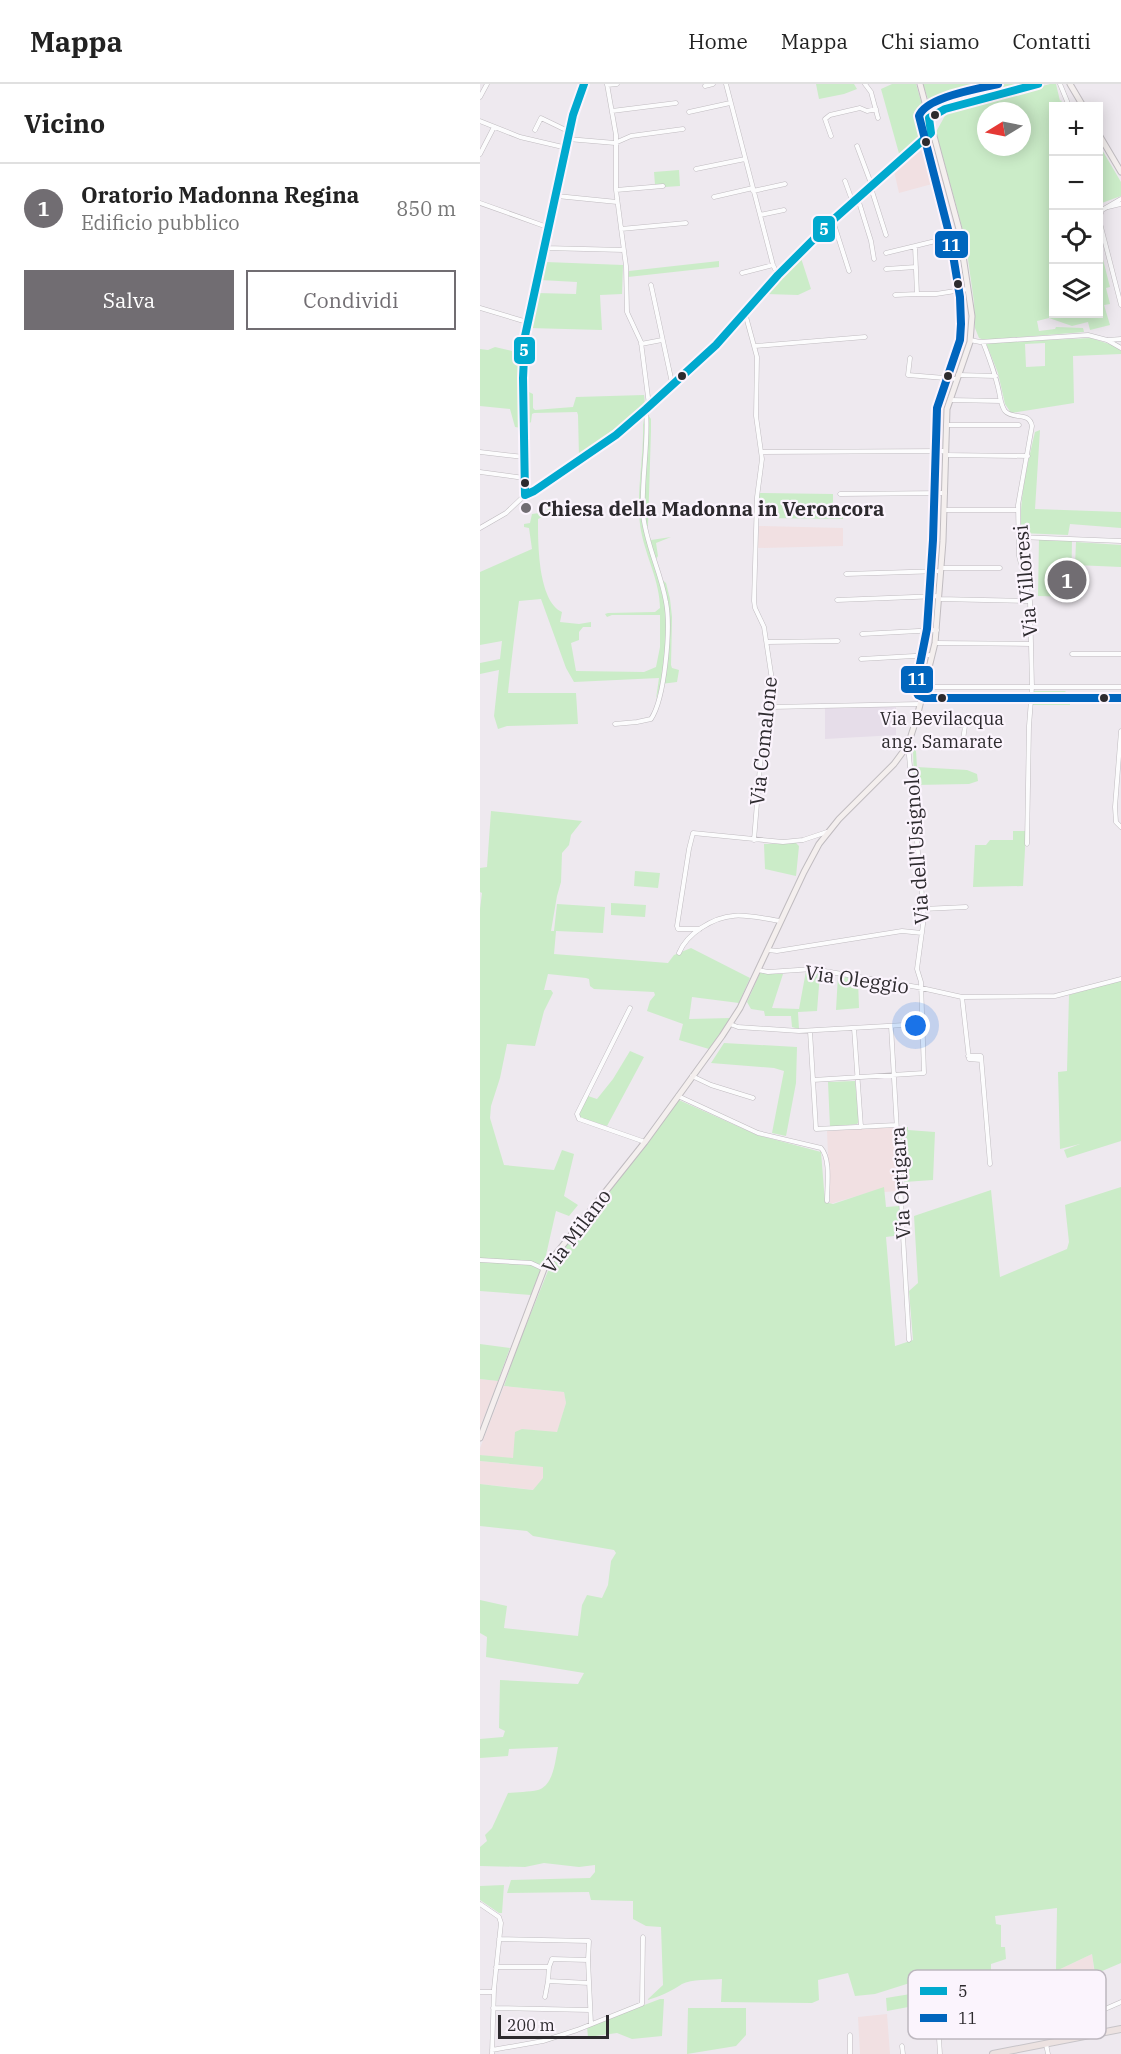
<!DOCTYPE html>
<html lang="it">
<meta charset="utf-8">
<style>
:root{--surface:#fff;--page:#f6f6f6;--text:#222;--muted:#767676;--line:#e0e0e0;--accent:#716d72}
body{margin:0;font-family:"IBM Plex Serif",serif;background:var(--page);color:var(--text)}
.controls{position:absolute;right:18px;top:18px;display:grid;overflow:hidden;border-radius:0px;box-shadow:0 3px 15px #0003}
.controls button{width:54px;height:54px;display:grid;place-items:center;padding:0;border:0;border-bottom:2px solid var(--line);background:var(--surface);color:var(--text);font:30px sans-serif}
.compass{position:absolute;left:497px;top:18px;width:54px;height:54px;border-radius:50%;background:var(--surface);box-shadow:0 3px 15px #0003;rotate:260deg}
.scale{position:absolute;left:18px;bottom:15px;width:111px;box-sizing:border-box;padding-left:6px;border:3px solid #2d2a2e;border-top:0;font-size:16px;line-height:21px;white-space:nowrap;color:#2d2a2e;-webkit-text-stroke:4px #fbf4fd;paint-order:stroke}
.you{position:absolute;left:436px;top:942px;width:21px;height:21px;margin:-15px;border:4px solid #fff;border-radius:50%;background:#1a73e8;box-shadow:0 0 0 9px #1a73e833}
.badge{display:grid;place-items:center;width:39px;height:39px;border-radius:50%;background:var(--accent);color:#fff;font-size:20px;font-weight:700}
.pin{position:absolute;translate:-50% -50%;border:3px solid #fff;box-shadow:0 2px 6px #0006}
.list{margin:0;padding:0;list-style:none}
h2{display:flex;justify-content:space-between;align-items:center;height:78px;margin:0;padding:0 24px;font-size:26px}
h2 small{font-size:20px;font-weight:400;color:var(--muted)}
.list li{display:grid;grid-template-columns:39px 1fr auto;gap:18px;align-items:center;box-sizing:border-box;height:90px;padding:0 24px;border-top:2px solid var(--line)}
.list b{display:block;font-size:22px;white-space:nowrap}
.list p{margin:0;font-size:20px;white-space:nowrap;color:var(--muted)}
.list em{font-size:20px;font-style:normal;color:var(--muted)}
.actions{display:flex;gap:12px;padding:18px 24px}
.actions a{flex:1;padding:14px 0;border:2px solid var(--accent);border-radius:0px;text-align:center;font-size:21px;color:var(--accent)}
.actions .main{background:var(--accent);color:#fff}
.icon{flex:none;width:33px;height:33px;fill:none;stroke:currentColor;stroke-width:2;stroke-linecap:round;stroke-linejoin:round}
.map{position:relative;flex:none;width:641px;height:1970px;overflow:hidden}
header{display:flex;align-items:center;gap:36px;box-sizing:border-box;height:84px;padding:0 30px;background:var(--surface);border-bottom:2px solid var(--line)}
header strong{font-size:28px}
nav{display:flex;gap:33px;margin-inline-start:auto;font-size:21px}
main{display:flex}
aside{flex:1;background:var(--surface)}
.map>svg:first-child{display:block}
.industrial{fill:#f1e0e2}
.built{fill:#e6dde9}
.green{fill:#cbecc8;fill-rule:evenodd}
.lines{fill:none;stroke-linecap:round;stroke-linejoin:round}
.street-casing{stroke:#c0bcc0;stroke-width:5}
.secondary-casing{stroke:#c0bcc0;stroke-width:7}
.primary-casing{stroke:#c7c4c8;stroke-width:8}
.street{stroke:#fcfcfd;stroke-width:4}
.secondary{stroke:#f4efee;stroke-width:5}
.primary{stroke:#ece2e1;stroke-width:6}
.bus-1-casing{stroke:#fbf4fd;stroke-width:12}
.bus-2-casing{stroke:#fbf4fd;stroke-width:12}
.bus-1{stroke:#00a9ce;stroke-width:8}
.bus-2{stroke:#0065bd;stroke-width:8}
.bus-dot{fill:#2d2a2e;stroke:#fbf4fd;stroke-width:2}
.poi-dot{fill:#716d72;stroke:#fbf4fd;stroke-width:2}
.labels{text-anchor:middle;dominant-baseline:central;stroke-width:4.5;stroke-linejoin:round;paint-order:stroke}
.bus-label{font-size:18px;fill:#2d2a2e;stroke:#fbf4fd}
.poi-label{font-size:20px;font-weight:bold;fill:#2d2a2e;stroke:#fbf4fd;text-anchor:start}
.street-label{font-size:20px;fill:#2d2a2e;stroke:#fbf4fd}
.key{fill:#fbf4fd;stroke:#bdb7bf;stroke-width:1.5}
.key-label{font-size:16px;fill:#2d2a2e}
.line-badge{stroke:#fbf4fd;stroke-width:2}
.badge-label{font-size:16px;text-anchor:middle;font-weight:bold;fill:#fff}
</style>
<header>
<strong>Mappa</strong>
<nav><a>Home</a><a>Mappa</a><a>Chi siamo</a><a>Contatti</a></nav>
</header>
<main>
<aside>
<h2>Vicino<small></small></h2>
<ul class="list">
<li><span class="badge">1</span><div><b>Oratorio Madonna Regina</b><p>Edificio pubblico</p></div><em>850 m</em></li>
</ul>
<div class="actions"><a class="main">Salva</a><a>Condividi</a></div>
</aside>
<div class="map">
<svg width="641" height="1970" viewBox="0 0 641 1970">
<rect width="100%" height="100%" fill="#eee9ef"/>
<path class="industrial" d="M448,56l4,1 11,40 -44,12 -5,-22z
M279,442l84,2v18l-85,2z
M414,1043l4,64 -14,1v-4l-54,16 -3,-73z
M0,1295l18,2 -18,46z
M24,1302l60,6 2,11 -9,30 -35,-4 -9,30 -33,-4v-7z
M0,1377l63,6v12l-9,11 -54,-6z
M612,1870l7,56 -33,13 -5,-10h-6l1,-42z
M407,1930l3,40h-30l-2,-37z"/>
<path class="built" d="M416,622v29l-71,4v-32z"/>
<path class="green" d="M336,0h38l3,5 -13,5 -25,5z
M412,0h24l13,44 -29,29 -19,-68z
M443,0h102l-93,27z
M570,0h6l4,17 1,-1 2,5 -9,1v208h44l1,-70 11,43 -4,1 4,16 -6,1 6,20 -20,5 -2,-8 -16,4 -23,-8 -12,3 2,10 16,-2 1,-2 27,1 1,4 -100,8 -5,-2 -4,-10 -1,-26 -9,-64 -29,-106 11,-20zM506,27h36v36h-36z
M618,59l23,39v14l-22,8z
M199,86l1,16 -15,1 -1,-3 -9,1 -1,-13z
M321,174l10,31 -13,6 -32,-1z
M239,177v6l-91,10 1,-6z
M66,178l77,3 -1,29 -22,1 2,35 -73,-2 8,-35 39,1 1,-12 -37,-2z
M611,254l24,8 6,5v3l-48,2 1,47 -63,10 -6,-9 -7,-31 -12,-30zM565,259v23l-19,1 -1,-23z
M15,263l25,6 1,75 -6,-1 -5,-18 -30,-3v-57l8,1z
M47,307l6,3v14l2,2 38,-3 3,-10 68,-2 1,9 -33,30 -33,23 -1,-42 -1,-3 -43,1 -2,1 -1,8 -4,3z
M168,331l3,4v12l-3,95 -4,1 7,13 20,-3 -15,6 2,13 -4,6 7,17 5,4 4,16 2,18 -1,48 1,3 7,2 -2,12 -16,2 -5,15 3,-21 -85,4 -8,-14 -25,-69 -22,2c-4,30 -8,61 -11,92h68l2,31 -71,2 -9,3 -4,-13 5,-46 -19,4v-11l20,-4 2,-18 -22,4v-73l52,-23 -3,-21 -5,-1v-3l6,-1 2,-9 14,-2 4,-6h2l1,6 -15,7c0,24 0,82 24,93l-2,10 19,2 12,-2v5h-8l-4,5v8l-8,3 5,28 68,1 12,-5 4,-20v-32h-48l-5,2 -2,-3 3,-1 47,-1 5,-4c0,-26 -14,-51 -19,-77 -6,-35 3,-71 2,-106l1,-6z
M560,346l-5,79 86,3v16l-51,-4 -2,11 -47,-2c-2,-35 6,-67 14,-101z
M279,409l74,1v16h10v9l-84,-1z
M559,455h33l-1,58 -33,-1z
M596,458l45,3v22l-46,-2z
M553,607h32l5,5v9h-37z
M433,665l3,2 1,16 50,3 10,4 1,7 -9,3 -55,1z
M11,727l91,10 -11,14 -2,10 -7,8 -1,29 -4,14 -6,35h3l3,-27 48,3 -2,26 -47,-2 -2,23 114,9 6,-8 17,-7 59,30 -11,25 -47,-6 -3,22 42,-1 -22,31 -30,-9 4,-16 -36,-13 3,-10 5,-6 -1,-3 -60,-3 -4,-3 -1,-7 -3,-1 -38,-4 -4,16h7l2,3 -9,18 -9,35 -28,-2 -7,34 -9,28 -1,12 14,47 50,5 8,-20 12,4 -10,42 14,9 -9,11 -13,-5 -10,44 -15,40 -51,-4v-382l2,-16 -2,-1v-24l7,-1z
M533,747h13l-3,55 -50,1 2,-42h11l4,-5h23z
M316,759l3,3 -3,30 -31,-7 -1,-25z
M155,787l25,2 -2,15 -24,-2z
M131,819l35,2 -1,12 -34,-2z
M326,887l14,2 -3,38 -19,1 1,17 -7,-2 -1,-11h-26l-1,-5 -13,-2 -4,-7 13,-29 23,1 -11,34 27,1z
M358,891l20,5 1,28 -23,2z
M641,896v161l-54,17 -3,-8 16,-6 -20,5 -2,-77 9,-1 2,-76z
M244,959l73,4 -1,36 -10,53 -14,-3 12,-62 -10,-3 -63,-5z
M150,967l14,6 -37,69 -27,-8 -2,-5 10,-17 9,3 16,-20z
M375,997l4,40 -2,3 -27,3 -2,-45z
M199,1016l78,35 64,17 4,50 8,2 51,-17 2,20 13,-1 2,29 -15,2 9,109 18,-6 -4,-49 9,-8 -4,-67 77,-26 9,87 67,-28 2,-7 -4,-37 56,-18v776l-26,11 -3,-20 -36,17 1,-63 -62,8 1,8 5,1v22h4l1,12 -15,5v12l13,-2 1,7 -9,1 1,15 -42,1 -1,-16 -20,1 -2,-7 -57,18 -20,2 -7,-23 -30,7 1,20 -7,3 -91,-1 1,-23c-11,1 -31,0 -40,5 -10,7 -23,13 -35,16l16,-15 -2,-58 -15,-1 -13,-7v-18l-42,-1 -2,-8 -82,1 4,-13 79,-2 5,-6v-7l-16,2 -35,-4 -19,4 -45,-1v-19l7,-6 -2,-6 7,-7 16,-35c9,-1 21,-1 30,-3 16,-5 17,-29 20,-43l-49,2 -1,7 -28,2v-19l23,-2 2,-6 -6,-3 1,-48 78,4 6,-11 -98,-16 1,-20 -7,-4v-33l27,6 -3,22 74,8 4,-31 5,-10 15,3 6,-13 3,-24 5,-8 -2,-3 -81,-14 -6,-5 -47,-5v-42l53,6 10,-12v-11l-63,-6v-6l33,3 2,-26 7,-3 35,3 9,-29 -2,-11 -60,-6 12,-36 34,-84z
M420,1043h8v3l27,2 -2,48 -29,2z
M0,1260l30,4 -12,33 -18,-2z
M24,1801l-2,28h-3l-19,-13v-14z
M455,1906v12l-48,9 -1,-13z
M180,1915h4l-2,37 -30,3 -15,-6 -29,4 -1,-10z
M208,1924h58v27l-10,11 -49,8z"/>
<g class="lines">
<g class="street-casing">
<path id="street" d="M127,0l9,51v55l10,76 1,46 14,30 8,63
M246,0l47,181 5,10
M385,0l6,8 7,26
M580,0l9,22
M127,1l10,-1
M225,2l8,-2
M0,13l7,-13
M132,27l64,-8
M209,28l41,-9
M449,34l16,-9 93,-25
M0,37l40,16 47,11
M55,46l6,-12 29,14
M351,52l-6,-17 5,-4 30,-7 7,3 9,-2
M88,55l47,4 16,-7 52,-7
M377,62l15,40
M0,70l14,-27
M216,85l49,-10
M365,97l8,22
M391,104l15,47
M136,106l47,-4
M273,107l32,-7
M77,112l60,6
M234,113l39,-9
M378,115l13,42 3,18
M641,115l-19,11 -3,9 22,86
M0,119l70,25
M628,123l13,-3
M280,131l24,-5
M353,137l16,50
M141,145l65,-6
M480,151l-45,11 2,48h19l32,-5
M65,164l79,2
M406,169l29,-7
M406,185l30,-2
M262,189l31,-8
M171,201l21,98
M415,211l22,-1
M0,224l47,14
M265,229l12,44 -1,59 6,43 -5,38 -3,104 1,7 9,19 8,53 -1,29 -10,45 -7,86
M490,256l10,2 108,-7 19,5 14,8
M628,256l13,-1
M503,258c7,18 14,36 17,55 1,5 2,10 5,14 8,9 24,0 27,15l-14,79 1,51 11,45 2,86 -3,39 -2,118
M161,260l21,-4
M275,262l110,-9
M430,274l-2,17 49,4
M478,291l38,1
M470,316l51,1
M466,341h73
M0,368l44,5
M281,368l185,-1
M466,371l82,1
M0,388l44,6
M45,410l-2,-116 2,-42 26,-113 22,-108 11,-31
M360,410l105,-1
M464,426h74
M0,444l26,-15 19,-18 9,-4 82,-56 97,-87 65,-73 55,-55 99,-89
M539,453l102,4
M461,484h59
M366,490l95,-3
M459,515l91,2
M357,516l102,-4
M382,550l75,-4
M287,558l71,-1
M455,559l96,1
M592,570h49
M381,575l71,-4
M445,603h196
M291,623l149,-3
M437,633l48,9 -2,14
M135,640l22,-2 14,-3c14,-21 20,-91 15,-117 -5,-30 -20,-57 -23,-88 -2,-35 6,-70 3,-105
M641,647l-6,76 1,15 5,5
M443,825l43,-2
M220,845h-22l-1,-3 12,-77 4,-16 90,9 20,-2 24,-8
M288,866l9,1 125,-20 20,2
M199,869c4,-10 13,-19 22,-25 28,-19 48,-12 79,-7
M278,886l10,2 45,-3 104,18 45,10 93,-1 66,-17
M482,913l7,62 12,1
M150,924l-53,106 2,5 66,23
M250,940l8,3 61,4 123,-7
M411,942l18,314
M374,944l7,99
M330,947l6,98 80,-4
M488,972h13l9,108
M212,992l19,9 42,13
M333,996l111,-7 -3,-91 -4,-13 7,-52 -16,-172
M198,1012l80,37 63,15c10,11 6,38 6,53
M0,1176l51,3 13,6
M0,1820l19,13 2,6 -7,66 -2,65
M19,1855l90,2 -1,19 3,64
M108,1876l-36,-1 -3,8 -1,14 41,2
M16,1883h53
M456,1907l4,63
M0,1908h14
M65,1913l3,-16
M13,1924l97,2
M604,1952l-2,-17 39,-17
M566,1960l2,10
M422,1962l1,8
M12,1966l51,-9 34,-11 65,-26 1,-67
M370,1970v-19"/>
</g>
<g class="secondary-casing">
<path id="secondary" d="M590,0l13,22
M618,49l23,39
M0,1354l64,-169 101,-127 77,-106 18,-28 64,-136 15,-28 20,-25 55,-55 14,-19 9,-28 18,-74 8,-102 4,-132 23,-67 2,-26 -13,-87 -39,-145"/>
</g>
<g class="primary-casing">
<path id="primary" d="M513,1970l128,-25"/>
</g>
<use href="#street" class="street"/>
<use href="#secondary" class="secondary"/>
<use href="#primary" class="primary"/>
<g class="bus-1-casing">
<path id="bus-1" d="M104,0l-11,31 -48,221 -2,42 2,117 9,-4 82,-56 30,-26 70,-64 62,-70 55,-55 98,-87 -2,-15 16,-9 93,-25"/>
</g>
<g class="bus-2-casing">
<path id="bus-2" d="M518,0c-20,5 -72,13 -79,32l31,121 10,60 1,27 -1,16 -23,68 -4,132 -6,89 -12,60 3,6 7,3h196"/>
</g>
<use href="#bus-1" class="bus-1"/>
<use href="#bus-2" class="bus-2"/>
</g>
<g class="bus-dot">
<circle cx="455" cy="31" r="5"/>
<circle cx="446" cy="58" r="5"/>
<circle cx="478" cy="200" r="5"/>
<circle cx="202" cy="292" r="5"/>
<circle cx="468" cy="292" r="5"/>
<circle cx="45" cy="399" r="5"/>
<circle cx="462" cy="614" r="5"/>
<circle cx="624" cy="614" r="5"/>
</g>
<circle class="poi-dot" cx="46" cy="424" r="6"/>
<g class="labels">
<g class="bus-label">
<text x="462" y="634">Via Bevilacqua<tspan x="462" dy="23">ang. Samarate</tspan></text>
</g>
<g class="poi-label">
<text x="58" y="424">Chiesa della Madonna in Veroncora</text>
</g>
<g class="street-label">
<text transform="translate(545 497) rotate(-95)">Via Villoresi</text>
<text transform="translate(283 657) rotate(-84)">Via Comalone</text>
<text transform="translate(436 762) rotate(-94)">Via dell'Usignolo</text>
<text transform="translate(377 895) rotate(8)">Via Oleggio</text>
<text transform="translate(420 1099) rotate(-93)">Via Ortigara</text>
<text transform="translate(96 1147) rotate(-53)">Via Milano</text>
</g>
</g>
<rect x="428" y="1886" width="198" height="69" rx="9" class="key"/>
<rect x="440" y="1903" width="27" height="8" fill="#00a9ce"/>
<rect x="440" y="1930" width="27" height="8" fill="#0065bd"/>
<g class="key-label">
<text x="478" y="1913">5</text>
<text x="478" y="1940">11</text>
</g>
<g class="line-badge">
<rect x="332" y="131" width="24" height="28" rx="6" fill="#00a9ce"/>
<rect x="454" y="146" width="35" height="29" rx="6" fill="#0065bd"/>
<rect x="33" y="252" width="23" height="29" rx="6" fill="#00a9ce"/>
<rect x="420" y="581" width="34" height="29" rx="6" fill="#0065bd"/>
</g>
<g class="badge-label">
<text x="344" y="151">5</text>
<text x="471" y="167">11</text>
<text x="44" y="272">5</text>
<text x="437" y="601">11</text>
</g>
</svg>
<div class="controls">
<button>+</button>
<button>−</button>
<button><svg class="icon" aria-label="locate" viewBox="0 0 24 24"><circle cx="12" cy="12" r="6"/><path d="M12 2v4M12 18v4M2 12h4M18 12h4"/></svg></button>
<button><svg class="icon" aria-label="layers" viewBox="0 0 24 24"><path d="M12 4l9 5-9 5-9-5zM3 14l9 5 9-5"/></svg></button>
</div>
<svg class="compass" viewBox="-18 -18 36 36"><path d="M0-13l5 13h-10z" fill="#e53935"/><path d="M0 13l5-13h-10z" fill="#767676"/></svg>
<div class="scale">200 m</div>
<div class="you"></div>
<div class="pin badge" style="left:587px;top:496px">1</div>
</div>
</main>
